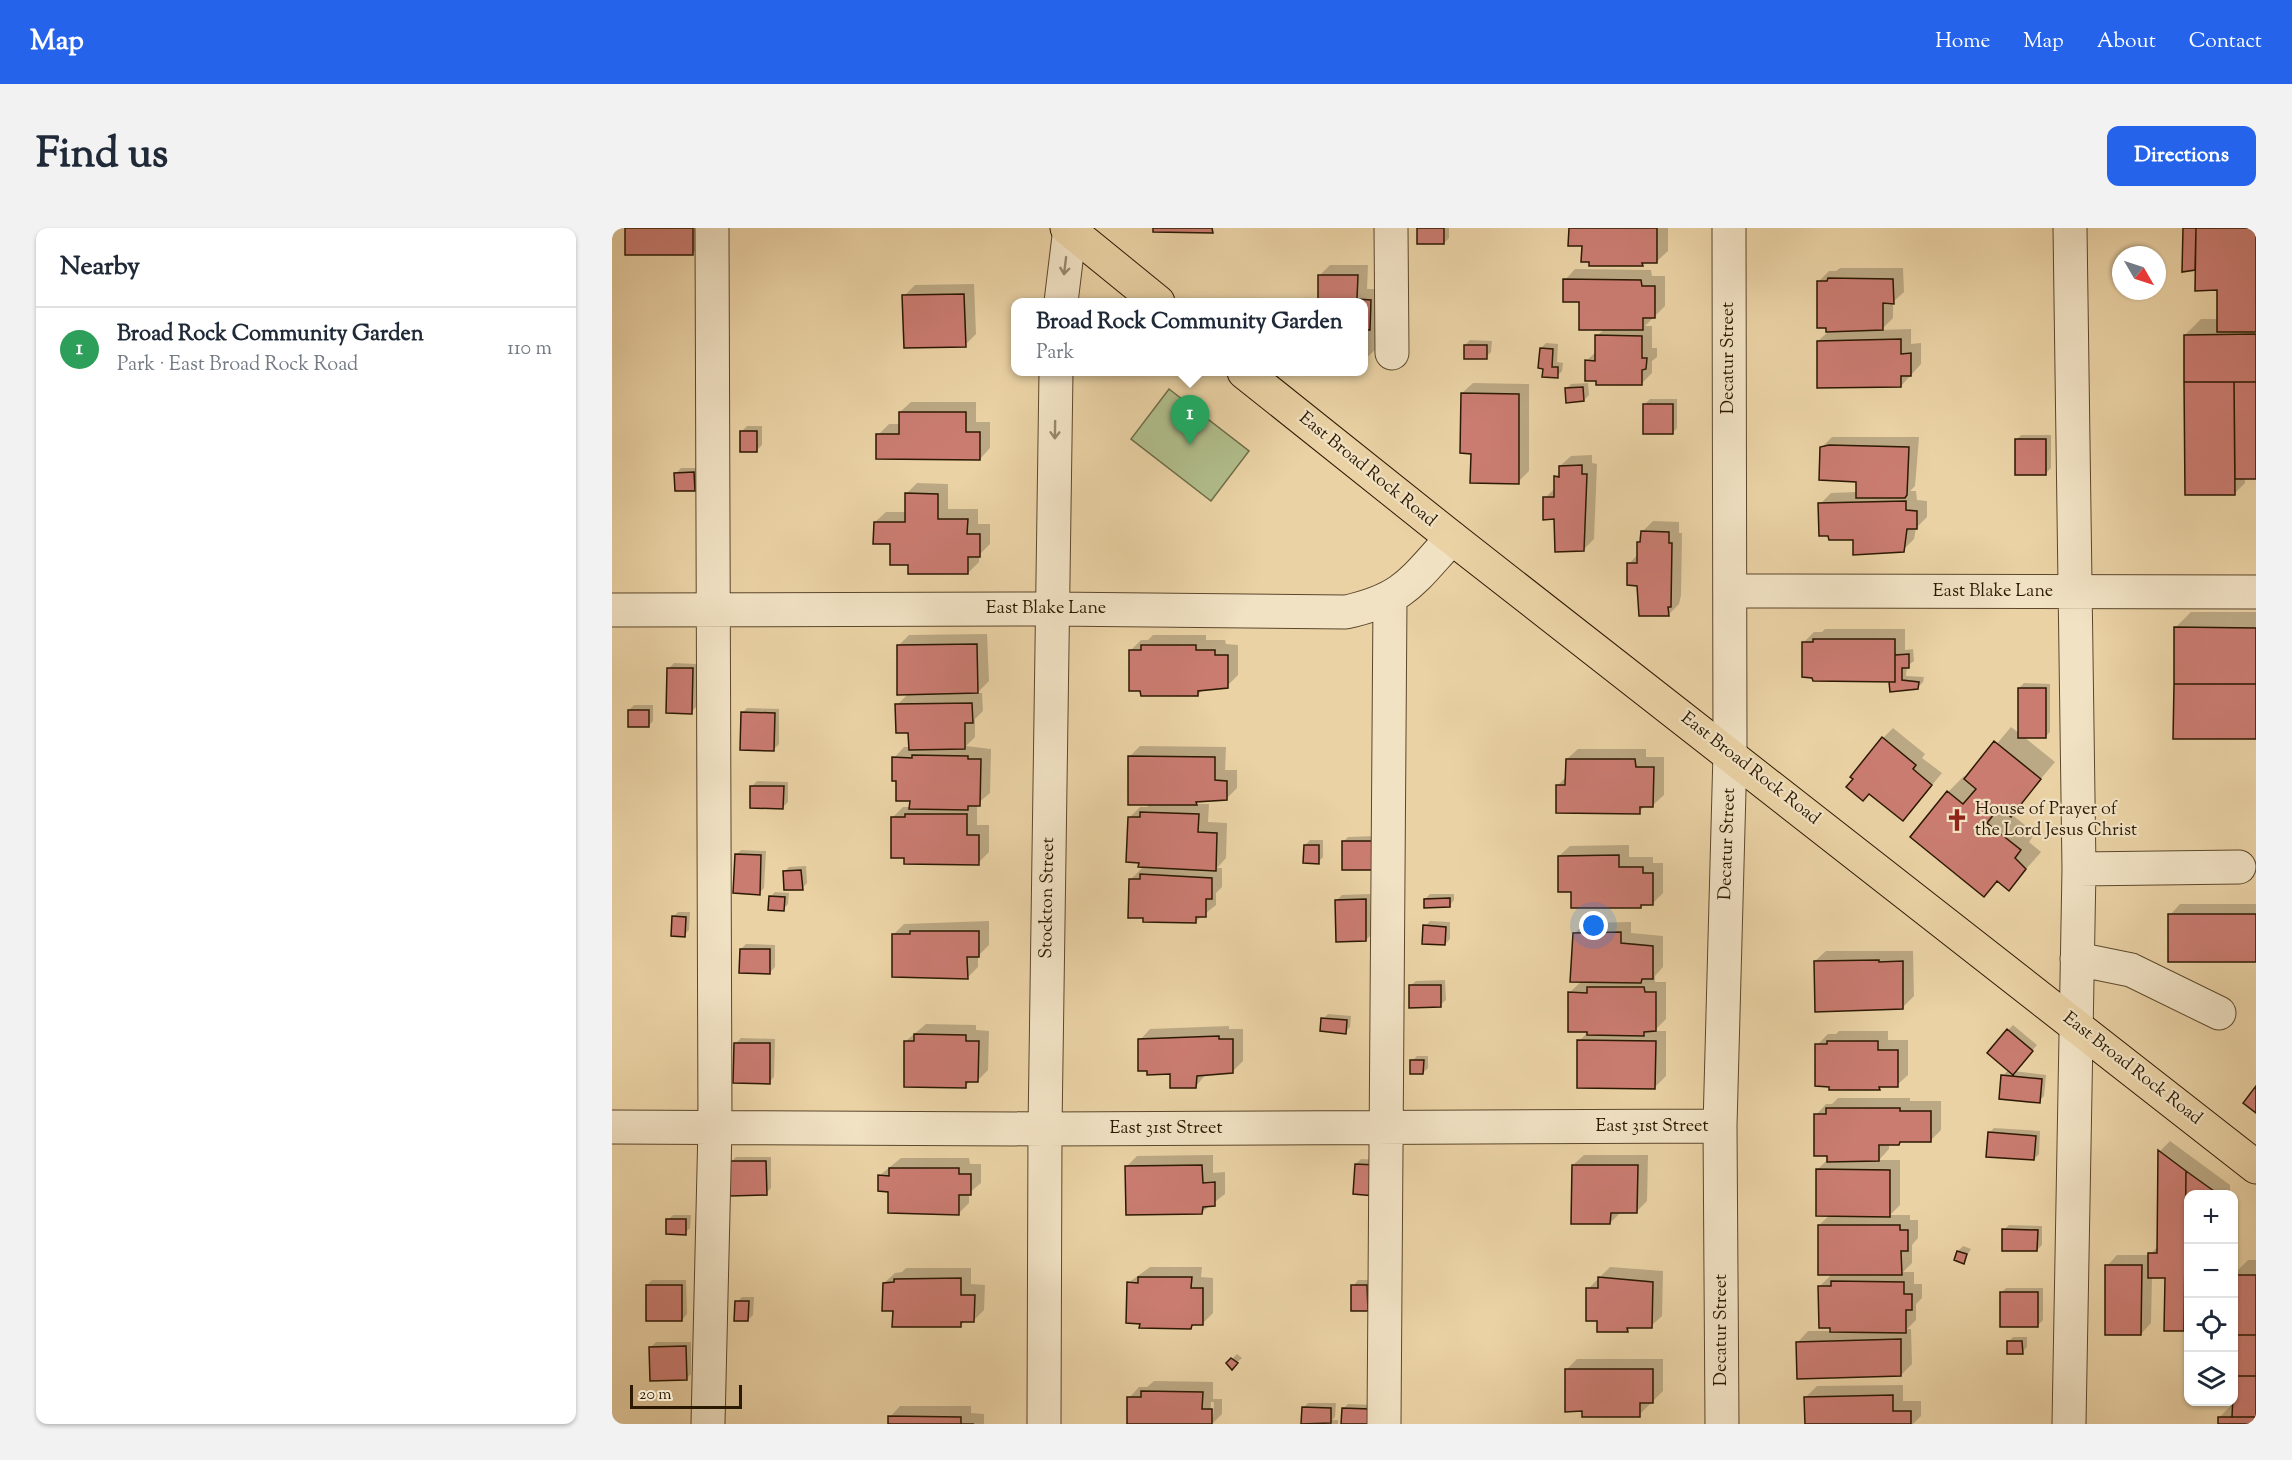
<!DOCTYPE html>
<meta charset="utf-8">
<style>
:root{--surface:#fff;--page:#f2f2f3;--text:#1f2937;--muted:#747a83;--line:#e0e1e3;--accent:#2563eb}
body{margin:0;font-family:"Sorts Mill Goudy",serif;background:var(--page);color:var(--text)}
.controls{position:absolute;right:18px;bottom:18px;display:grid;overflow:hidden;border-radius:12px;box-shadow:0 2px 4px #0004}
.controls button{width:54px;height:54px;display:grid;place-items:center;padding:0;border:0;border-bottom:2px solid var(--line);background:var(--surface);color:var(--text);font:30px sans-serif}
.compass{position:absolute;left:1500px;top:18px;width:54px;height:54px;border-radius:50%;background:var(--surface);box-shadow:0 2px 4px #0004;rotate:129deg}
.scale{position:absolute;left:18px;bottom:15px;width:112px;box-sizing:border-box;padding-left:6px;border:3px solid #2c1902;border-top:0;font-size:16px;line-height:21px;white-space:nowrap;color:#2c1902;-webkit-text-stroke:4px #f1e2c4;paint-order:stroke}
.you{position:absolute;left:982px;top:698px;width:21px;height:21px;margin:-15px;border:4px solid #fff;border-radius:50%;background:#1a73e8;box-shadow:0 0 0 9px #1a73e833}
.badge{display:grid;place-items:center;width:39px;height:39px;border-radius:50%;background:var(--accent);color:#fff;font-size:20px;font-weight:700}
.pin{position:absolute;translate:-50% -50px;filter:drop-shadow(0 2px 3px #0008)}
.pin::after{content:'';position:absolute;top:32px;width:21px;height:18px;background:inherit;clip-path:polygon(0 0,100% 0,50% 100%)}
.popup{position:absolute;left:399px;top:70px;width:357px;height:78px;box-sizing:border-box;display:grid;place-content:center;border-radius:12px;background:var(--surface);filter:drop-shadow(0 2px 4px #0005);font-size:20px;white-space:nowrap;color:var(--muted)}
.popup b{font-size:22px;color:var(--text)}
.popup::after{content:'';position:absolute;left:50%;top:100%;margin-left:-12px;border:12px solid transparent;border-top-color:var(--surface)}
.list{margin:0;padding:0;list-style:none}
h2{display:flex;justify-content:space-between;align-items:center;height:78px;margin:0;padding:0 24px;font-size:26px}
h2 small{font-size:20px;font-weight:400;color:var(--muted)}
.list li{display:grid;grid-template-columns:39px 1fr auto;gap:18px;align-items:center;box-sizing:border-box;height:84px;padding:0 24px;border-top:2px solid var(--line)}
.list b{display:block;font-size:22px;white-space:nowrap}
.list p{margin:0;font-size:20px;white-space:nowrap;color:var(--muted)}
.list em{font-size:20px;font-style:normal;color:var(--muted)}
.icon{flex:none;width:33px;height:33px;fill:none;stroke:currentColor;stroke-width:2;stroke-linecap:round;stroke-linejoin:round}
.map{position:relative;flex:none;width:1644px;height:1196px;overflow:hidden;border-radius:12px}
header{display:flex;align-items:center;gap:36px;box-sizing:border-box;height:84px;padding:0 30px;background:var(--accent);color:#fff}
header strong{font-size:28px}
nav{display:flex;gap:33px;margin-inline-start:auto;font-size:21px}
.intro{display:flex;align-items:center;justify-content:space-between;box-sizing:border-box;height:144px;padding:0 36px}
h1{margin:0;font-size:42px}
.button{padding:15px 27px;border-radius:12px;background:var(--accent);color:#fff;font-size:21px;font-weight:700}
main{display:flex;gap:36px;padding:0 36px}
aside{flex:1;background:var(--surface);border-radius:12px;box-shadow:0 2px 4px #0004}
.map>svg:first-child{display:block}
.green{fill:#b0bd8b;stroke:#6e6b46;stroke-width:1.5}
.shadow{fill:#0003;fill-rule:evenodd}
.building{fill:#ca7c71;stroke:#2c1902;stroke-width:1.5}
.lines{fill:none;stroke-linecap:round;stroke-linejoin:round}
.minor-casing{stroke:#5c472b;stroke-width:35}
.major-casing{stroke:#2c1902;stroke-width:35}
.minor{stroke:#f1e2c4;stroke-width:33}
.major{stroke:#ead2a5;stroke-width:33}
.oneway{stroke:#98886d}
.labels{text-anchor:middle;dominant-baseline:central;stroke-width:4.5;stroke-linejoin:round;paint-order:stroke}
.street-label{font-size:18px;fill:#2c1902;stroke:#f1e2c4}
.poi-label{font-size:18px;fill:#2c1902;stroke:#f1e2c4;text-anchor:start}
</style>
<header>
<strong>Map</strong>
<nav><a>Home</a><a>Map</a><a>About</a><a>Contact</a></nav>
</header>
<div class="intro"><h1>Find us</h1><a class="button">Directions</a></div>
<main>
<aside>
<h2>Nearby<small></small></h2>
<ul class="list">
<li><span class="badge" style="background:#2e9e5b">1</span><div><b>Broad Rock Community Garden</b><p>Park · East Broad Rock Road</p></div><em>110 m</em></li>
</ul>
</aside>
<div class="map">
<svg width="1644" height="1196" viewBox="0 0 1644 1196">
<rect width="100%" height="100%" fill="#ead2a5"/>
<filter id="stains"><feTurbulence type="fractalNoise" baseFrequency=".00333" numOctaves="4"/><feColorMatrix values="0 0 0 0 .2 0 0 0 0 .09 0 0 0 0 .02 0 0 0 .5 -.17"/></filter>
<radialGradient id="worn" r=".72"><stop offset=".6" stop-color="#630" stop-opacity="0"/><stop offset="1" stop-color="#630" stop-opacity=".3"/></radialGradient>
<path class="green" d="M557,161l80,62 -38,50 -80,-62z"/>
<path class="shadow" d="M15,0h76v15l-11,11z
M806,0h31v10l-5,5z
M958,0h98v23l-11,10h-11l-4,4 -59,-21z
M1573,0h71v249h-11v6l-11,11 -49,-159 16,-16h18v-31l-22,-22 -3,3z
M718,37h38l-1,24h14v29l-6,5v27l-11,10v-58h-44v-27z
M1228,40h63l1,24 -11,10v16l-12,12 30,-1v15l10,-1v21l-20,22 -83,-45 10,-9 -10,-50 11,-11h7z
M963,41l76,1 1,6h13v30l-20,20h7v22h5v9l-5,4v12l-11,11 -55,-23 11,-10v-15l8,-8 -40,-48z
M362,56l2,50 -11,11 -61,-49 11,-11z
M858,112l22,1 -1,11 -5,5 -21,-12z
M934,115l12,1 -1,18 6,1 -1,8 -5,5 -16,-28z
M861,155l56,1v87l-11,11 -46,-30 -10,-59z
M976,155l1,12 -5,5 -18,-11 5,-5z
M1038,171h27v29l-5,5 -27,-29z
M299,174h65v20h14v26l-10,11 -102,-24 11,-11h11v-12z
M135,198h15v19l-5,5 -15,-19z
M1409,207h30v33l-5,5 -30,-33z
M1220,209h87l-4,49 -5,5h6l1,9 10,1v16l-11,11 -2,11 -11,11 -49,-12 -34,-34 11,-11 26,-1 1,-11 -36,-34z
M980,227v8l5,1 -3,75 -11,11 -28,-32 -10,-20 11,-11v-10l4,-5v-6l11,-10z
M69,240h18v16l-5,5 -18,-16z
M305,255l31,1v25h30v15h12v20l-11,11v7l-11,11 -59,-9 -34,-42 11,-10h20v-18z
M1041,293l26,1v11h3l-1,62 -2,9 -11,11 -30,-31 -9,-20 9,-10 4,-22z
M1579,384h65v126l-81,-110z
M1213,401h80v21l8,-1 1,12 -7,5 -1,10 18,1 -1,5 -5,5 -26,3 -1,-9 -87,-39 10,-10h8z
M375,406l2,47 -12,12h5l1,18 -8,8v18l-9,9 25,3 -1,44 -13,11v21h12v27l-11,11 -86,-45 11,-11h8v-8l-17,-41 10,-11h6l-1,-15 -12,-27 12,-12 -11,-47 11,-11z
M541,407h53v5h19l1,4 12,1v30l-11,11 -24,3 -5,6 -67,-45 10,-10h7z
M62,435l23,1 -1,43 -5,5 -22,-44z
M1412,455l26,1v48l-5,5h-21l31,25 -44,52 24,19 -6,9 12,10 -32,37 -11,-9 -14,15 -36,-103 16,-16 3,3 44,-52 8,6v-45z
M22,477h19v16l-5,5 -19,-16z
M135,480l32,1v35l-5,5 -32,-36z
M1281,500l32,26 -3,4 20,15 -29,35 -30,-70z
M528,518l86,1 -1,23h12v18l-11,11 -27,2 -3,3h13l-1,18 19,1 -1,35 -9,10h5v19l-6,6v12l-20,16 -66,-41 14,-14 -15,-48 11,-11h7l4,-4 -22,-46z
M966,521h68v8h18v38l-11,10h-7l-7,7 -82,-26 10,-10v-17z
M145,553l31,1v20l-5,5 -31,-21z
M764,608l1,27 -34,-21 5,-5z
M698,612h13v17l-5,5 -13,-17z
M1017,617v12h24v6h10v30l-11,11 -11,2 -68,-15 -14,-35 11,-10z
M129,622l25,1 -2,37 -5,5 -23,-38z
M194,638l1,17 -5,5 -18,-16 5,-5z
M163,664l14,1 -1,11 -5,5 -13,-12z
M758,666l1,41 -5,5 -29,-40 5,-5z
M818,666h24v6l-5,6 -24,-7z
M1568,676h76v56l-86,-45z
M66,684h12l-1,18 -5,5 -11,-18z
M377,693v24l-11,11v11l-11,11 -74,-43 11,-11z
M818,693l20,1v17l-5,5 -20,-18z
M1019,694v11l32,3v31l-8,9v6h11v37l-12,12h12v45l-11,11 -76,-46 11,-11 -21,-37 13,-12 -8,-47 11,-11z
M134,716l29,1v22l-5,5 -29,-23z
M1214,723h87l1,45 -11,11 -88,-46z
M833,752l1,20 -6,5 -30,-19 6,-5z
M716,786l23,2 -1,11 -5,5 -22,-13z
M314,796l50,1v5l13,1 -1,39 -10,10h-7l-6,7 -59,-46z
M1401,797l24,20 -23,26 32,4 -2,21 -5,5 -36,-25 6,-7 -1,-39z
M617,798v3h14v32l-10,10 -26,2 -11,13 -25,-13 -31,-33 10,-11z
M1227,803h49v9h20v35l-11,10h-14l-4,4 -62,-44 11,-11h8z
M129,810l34,1 -1,38 -5,5 -33,-39z
M805,828h11v12l-5,5 -11,-12z
M1226,870h72v3h31v29l-11,11 -28,-1 -3,3h-10v6l-10,11h21v45l-10,10h20v5h8v18l-6,7v18l-9,9h11v12h8v14l-6,6v16l-9,9h4l1,35 -11,11 -103,-33 10,-11h24l-12,-45 12,-12 -13,-49 11,-10 -13,-45 12,-12 -13,-43 10,-11h6z
M1382,900l46,3 -1,23 -5,5 -45,-26z
M1558,913l60,44v9h-42v136h-22v-53h-14l-1,46 -10,11 -34,-68 10,-11h33l9,-10 1,-94z
M601,927v18l12,-1v22l-23,18 -76,-45 11,-11z
M972,927h64l-1,46 -11,11h-15l-11,11 -37,-58z
M124,929h35v31l-5,5 -35,-31z
M289,930h68l1,6h11v19l-12,10v10l-11,11 -68,-24 -11,-14z
M749,931l20,1 -26,33 1,-29z
M61,987h18l-1,13 -5,5 -17,-13z
M1397,997l33,1v19l-5,5 -33,-20z
M1351,1018l8,3 -8,13 -5,-11z
M1636,1032h8v164h-37v-6l15,-16v-128z
M538,1039h52l-1,10 12,1v35l-11,11 -7,-1 -4,4 -63,-44z
M998,1039l53,4 -1,45 -11,10h-19l-5,5 -28,-12 -11,-30z
M294,1040h65v16l14,1 -1,25 -10,10h-8l-6,6 -66,-17 -10,-26 11,-10 7,-1z
M40,1052h34l1,34 -5,6 -35,-35z
M746,1052h14v24l-5,6 -14,-24z
M1394,1060h37v32l-5,5 -37,-32z
M130,1069h12l-1,18 -5,5 -11,-18z
M1401,1109h14v10l-5,5 -14,-10z
M44,1114h35v32l-5,5 -35,-32z
M625,1126l5,4 -10,9 -4,-4z
M965,1131h86v32l-24,24 -55,-5 -18,-40z
M542,1153l59,1v17h9v15l-10,10h-83v-26l10,-11h8zM599,1174h3l-1,15 -3,3z
M1291,1157v16h18v15l-8,8h-107v-27l11,-11z
M696,1175h28l-1,14 -3,3h6v4h-36l1,-16z
M736,1176l27,1 -33,19 1,-15z
M288,1178h71v7l13,1v10h-94v-7z"/>
<path class="building" d="M13,0h68v27h-68z
M541,0h59l1,5 -60,-1z
M805,0h27v16h-27z
M957,0h88v35h-15l1,3h-54v-4h-8l1,-16h-14z
M1571,0h13l-1,42 -13,2z
M1584,0h60v104h-39v-42l-22,1z
M706,47h40l-1,24 14,1 -1,30h-5l-1,32v-60h-46z
M1216,50l65,1 1,25 -11,-1v27l-57,2v-4h-9v-47h10z
M951,51l78,1 1,6h13v32h-12v12h-64v-28h-16z
M352,66l2,53 -62,1 -2,-53z
M1644,106v48h-72v-47z
M983,107l47,1v22h5l-1,11 -4,1v15h-46v-4h-11v-21l10,1z
M1289,111v15l10,-1v23h-10v11l-84,1v-47z
M852,117h23v14h-23z
M928,120l13,1 -1,18h6v11l-16,-1 1,-8 -5,-1z
M1572,154h50l1,113h-50z
M1622,154h22v97h-21z
M971,159l1,14 -18,2 -1,-15z
M849,165l58,1v90l-49,-1 1,-29 -11,-1z
M1031,176h30v30h-30z
M287,184h67v20h14v28l-104,-1v-25h23z
M128,203h17v21h-17z
M1403,211h31v36h-31z
M1217,217l80,2 -2,48 -2,3h-49v-16l-37,-2 1,-33z
M970,237v9h5l-3,77 -29,1 -1,-33 -11,1v-23h11v-21l5,1v-11z
M82,244l1,19h-20l-1,-18z
M293,265l33,1v25h30l-1,15h13v23h-12v17h-60v-9h-18v-21h-17l1,-22h31z
M1294,273v9l11,1v18h-10l-3,23 -51,3v-15h-24l-1,-4h-9l-1,-33z
M1029,303l28,1v11h3l-1,64h-3l1,9h-30l-2,-30 -10,-1v-22h10v-21h3z
M1562,399l82,1v56h-82z
M1201,411h82v43l-82,-1 -1,-3 -10,-1v-35h11z
M365,416l1,49 -81,2v-50z
M529,417h55v5h19v5h13v33l-30,3v5h-57l-1,-5h-11v-41h12z
M1297,426v14h-7v12l17,2 -1,7 -28,3 -1,-10h6v-27z
M55,440h26l-1,46 -26,-1z
M1562,456h82v55h-83z
M1406,460h28v50h-28z
M360,475l1,20h-8v26l-56,1 -1,-17h-12l-1,-29z
M16,482h21v17h-21z
M129,484l34,1 -1,38 -34,-1z
M1270,509l34,28 -3,4 19,16 -29,36 -34,-27 -6,7 -17,-14 7,-8 -3,-2z
M1382,513l47,38 -30,38 -12,-9 -12,15 34,27 -6,8 11,11 -17,22 -12,-10 -13,16 -74,-60 37,-46 16,13 13,-15 -12,-10z
M300,527l56,1v3h13l-1,47h-12v4l-59,-1 1,-8h-14v-20h-4v-24l20,1z
M516,528l87,1v23l12,1v19l-31,2 1,3h-69z
M954,531h69l1,8h18l-1,40h-13v7l-84,-1v-28h9z
M138,558h34l-1,23 -33,-1z
M528,584l59,2 -1,18 19,1 -1,38 -78,-4 1,-4 -13,-1 2,-45h12z
M293,586h62v21h12v30l-75,-1v-6h-13v-41h14z
M730,613h30v29h-30z
M692,617h15v19l-16,-1z
M123,626l26,1 -1,40 -27,-2z
M1007,627v12h24v6h10v32h-12v3h-70v-16h-13v-36z
M189,642l2,20h-19l-1,-19z
M528,646l72,4v21h-6v18h-10v6l-53,-1v-4h-15l1,-39h11z
M157,668l16,1 -1,14 -16,-1z
M838,670v9l-26,1v-9z
M754,671v42l-30,1 -1,-42z
M1556,686h88v48h-88z
M60,688l14,1 -1,20 -14,-1z
M811,697l23,2 -1,18 -23,-1z
M298,703h69v26h-12l1,22 -76,-2v-43h18z
M1009,704v11l32,3v33h-11l-1,4 -71,-1 3,-49z
M128,721h30v25l-31,-1z
M1267,732v2l24,-1v48l-88,3 -1,-51z
M797,757h32v22l-32,1z
M975,759h57l1,5h11v39l-12,1v4l-57,-1v-3h-19v-40l19,1z
M709,790l26,2 -1,14 -26,-3z
M1395,801l26,22 -20,24 -26,-22z
M302,806l52,1v6h13l-1,41h-12v6l-62,-1v-46h10z
M607,808v3h14v34l-36,3 -1,12h-26v-14l-23,1v-4h-9v-32z
M965,812l79,1 -1,48 -78,-1z
M1215,813h51v9h20v37h-19l1,3h-51v-3l-14,-1v-42h12z
M122,815h36v41l-37,-1z
M798,832h14l-1,14h-13z
M1389,847l41,4 -2,24 -41,-4z
M1644,858v27l-13,-10z
M1214,880h74v3h31v31h-31l-1,3h-20v16l-52,1v-6h-13v-42h12z
M1376,904l48,4 -2,24 -48,-3z
M1546,922l28,21 -2,160h-20l1,-53h-17v-25h9z
M118,933h36l1,34 -37,1z
M743,936l21,1 -1,31 -22,-2z
M590,937l1,18 12,-1v24l-12,1 -1,7 -76,1 -1,-49z
M960,937h66l-1,48h-26l-1,11h-39z
M277,940h70v6h12v21h-12v20l-71,-2v-21l-10,-1v-16l11,1z
M1204,941l74,1v47l-74,-1z
M1574,943l32,23h-30v137h-4z
M54,991h20v16l-20,-1z
M1206,997h82v5h8v21h-7l1,24h-84z
M1390,1001l36,1 -1,21h-35z
M1345,1023l10,3 -3,10 -10,-4z
M1493,1037h37l-1,70h-36z
M1622,1047h22v60h-22z
M526,1049h54l-1,11h12v37h-11l-1,4 -52,-1 1,-4 -14,-1 1,-41 11,1z
M986,1049l55,5 -1,46h-25l1,4h-31v-11h-11v-33h12z
M349,1050v17h14l-1,27h-13v5h-69l1,-16h-11l1,-28 11,-1v-3z
M1219,1053l73,1v12h8v16h-6v23l-76,-1v-4h-11l-1,-42h13z
M34,1057h36v36h-36z
M739,1057h16l1,26h-17z
M1388,1064h38v35h-38z
M123,1073h14l-1,20h-14z
M1622,1107h22v41h-22z
M1289,1111v37l-104,3 -1,-37z
M1395,1113h15l1,13h-16z
M74,1118l1,34 -37,1 -1,-34z
M619,1130l7,5 -6,7 -6,-7z
M953,1141h88v34h-13v14h-58v-6l-17,1z
M1622,1148h22v41h-24z
M529,1163l62,1 -1,17h10v15h-85v-27h14z
M1281,1167v16h18v13h-106l-1,-27z
M690,1179l29,1v15l-30,1z
M730,1180l28,1v15h-29z
M276,1188l73,1v7h13h-86z
M1606,1189h38v7h-38z"/>
<g class="lines">
<g class="minor-casing">
<path id="minor" d="M779,0l1,125
M449,74l9,-74
M1118,363l526,1
M0,382l440,-1 294,3c59,-13 67,-32 106,-74
M1467,641l160,-2
M1465,731l54,11 88,43
M0,899l433,2 675,-3
M96,1196l7,-297 -3,-899
M432,1196l1,-295 11,-757
M772,1196l6,-825
M1110,1196l-2,-298 10,-373 -1,-525
M1457,1196l10,-555 -9,-641"/>
</g>
<g class="major-casing">
<path id="major" d="M455,0l91,74
M632,144l208,166 804,629"/>
</g>
<use href="#minor" class="minor"/>
<use href="#major" class="major"/>
</g>
<defs><path id="oneway-shaft" d="M-6 0H5M1.5-3L5.5 0L1.5 3" fill="none" stroke-width="1.6" stroke-linecap="round" stroke-linejoin="round" transform="scale(1.5)"/></defs>
<g class="oneway">
<use href="#oneway-shaft" transform="translate(453 38) rotate(97)"/>
<use href="#oneway-shaft" transform="translate(443 202) rotate(91)"/>
</g>
<defs>
<g id="church-bare" transform="scale(1.8)"><path d="M-1.2-6h2.4v3.5h3.3v2.4h-3.3V6h-2.4V-.1h-3.3v-2.4h3.3Z" fill="#8f2418" stroke="#f1e2c4" stroke-width="2.5" paint-order="stroke"/></g>
</defs>
<g fill-rule="evenodd">
<use href="#church-bare" x="1345" y="592"/>
</g>
<g class="labels">
<g class="street-label">
<text transform="translate(1117 130) rotate(-90)">Decatur Street</text>
<text transform="translate(755 242) rotate(39)">East Broad Rock Road</text>
<text x="1381" y="364">East Blake Lane</text>
<text x="434" y="381">East Blake Lane</text>
<text transform="translate(1138 541) rotate(38)">East Broad Rock Road</text>
<text transform="translate(1116 616) rotate(-88)">Decatur Street</text>
<text transform="translate(436 670) rotate(-89)">Stockton Street</text>
<text transform="translate(1520 841) rotate(38)">East Broad Rock Road</text>
<text x="1040" y="899">East 31st Street</text>
<text x="554" y="901">East 31st Street</text>
<text transform="translate(1110 1102) rotate(-90)">Decatur Street</text>
</g>
<g class="poi-label">
<text x="1363" y="582">House of Prayer of<tspan x="1363" dy="21">the Lord Jesus Christ</tspan></text>
</g>
</g>
<rect width="100%" height="100%" filter="url(#stains)"/>
<rect width="100%" height="100%" fill="url(#worn)"/>
</svg>
<div class="controls">
<button>+</button>
<button>−</button>
<button><svg class="icon" aria-label="locate" viewBox="0 0 24 24"><circle cx="12" cy="12" r="6"/><path d="M12 2v4M12 18v4M2 12h4M18 12h4"/></svg></button>
<button><svg class="icon" aria-label="layers" viewBox="0 0 24 24"><path d="M12 4l9 5-9 5-9-5zM3 14l9 5 9-5"/></svg></button>
</div>
<svg class="compass" viewBox="-18 -18 36 36"><path d="M0-13l5 13h-10z" fill="#e53935"/><path d="M0 13l5-13h-10z" fill="#747a83"/></svg>
<div class="scale">20 m</div>
<div class="you"></div>
<div class="pin badge" style="left:578px;top:217px;background:#2e9e5b">1</div>
<div class="popup"><b>Broad Rock Community Garden</b>Park</div>
</div>
</main>
